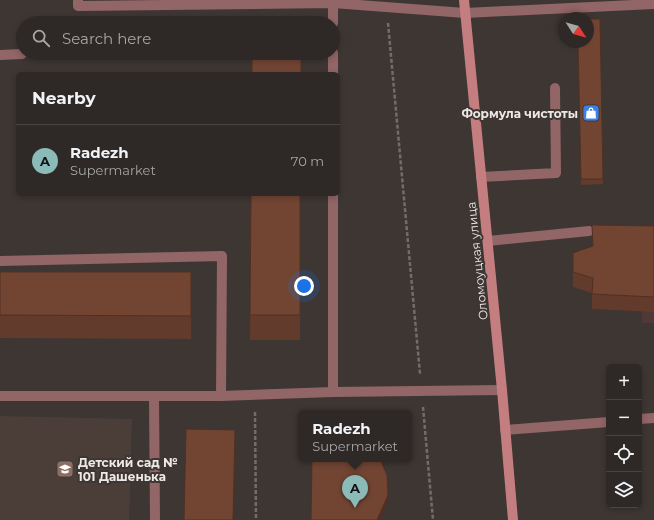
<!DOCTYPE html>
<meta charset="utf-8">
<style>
:root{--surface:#2e2826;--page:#36302e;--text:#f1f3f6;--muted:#a7a6a7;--line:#494443;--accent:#8bbbb9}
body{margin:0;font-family:Montserrat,sans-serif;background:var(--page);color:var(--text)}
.controls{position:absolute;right:12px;bottom:12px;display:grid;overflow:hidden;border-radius:6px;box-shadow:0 2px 6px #0003}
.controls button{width:36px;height:36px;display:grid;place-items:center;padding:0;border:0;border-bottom:1px solid var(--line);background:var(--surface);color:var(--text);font:20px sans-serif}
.compass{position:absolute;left:558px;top:12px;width:36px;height:36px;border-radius:50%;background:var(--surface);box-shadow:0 2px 6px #0003;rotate:126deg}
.you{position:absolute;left:304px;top:286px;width:14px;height:14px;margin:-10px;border:3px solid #fff;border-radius:50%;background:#1a73e8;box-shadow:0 0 0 6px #1a73e833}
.badge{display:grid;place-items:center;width:26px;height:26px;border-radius:50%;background:var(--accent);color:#111;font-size:13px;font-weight:700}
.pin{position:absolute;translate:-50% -33px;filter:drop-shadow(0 1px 2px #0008)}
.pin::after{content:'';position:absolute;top:21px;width:14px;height:12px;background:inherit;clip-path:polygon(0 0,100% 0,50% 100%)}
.popup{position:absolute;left:298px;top:410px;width:114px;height:52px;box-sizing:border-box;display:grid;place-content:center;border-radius:6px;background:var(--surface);filter:drop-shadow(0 1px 3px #0005);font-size:13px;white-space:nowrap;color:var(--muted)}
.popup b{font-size:15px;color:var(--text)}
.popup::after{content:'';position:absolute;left:50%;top:100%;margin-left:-8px;border:8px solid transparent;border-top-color:var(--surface)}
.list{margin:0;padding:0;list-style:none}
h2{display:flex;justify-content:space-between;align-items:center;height:52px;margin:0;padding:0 16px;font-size:17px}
h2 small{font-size:13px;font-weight:400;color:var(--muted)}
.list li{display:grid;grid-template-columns:26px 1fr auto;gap:12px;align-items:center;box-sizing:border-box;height:72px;padding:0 16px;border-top:1px solid var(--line)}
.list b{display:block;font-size:15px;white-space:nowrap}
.list p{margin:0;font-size:13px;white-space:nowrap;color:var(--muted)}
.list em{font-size:13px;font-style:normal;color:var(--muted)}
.icon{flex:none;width:22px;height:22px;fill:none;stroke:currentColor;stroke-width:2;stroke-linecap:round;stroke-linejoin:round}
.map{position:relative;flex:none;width:654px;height:520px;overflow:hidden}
.search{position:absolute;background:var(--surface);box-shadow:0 2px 6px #0003;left:16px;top:16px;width:324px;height:44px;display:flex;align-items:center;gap:10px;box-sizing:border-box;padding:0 14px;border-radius:22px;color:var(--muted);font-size:15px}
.panel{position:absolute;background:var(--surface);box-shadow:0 2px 6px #0003;left:16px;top:72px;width:324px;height:124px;border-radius:6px}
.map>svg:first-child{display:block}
.commercial{fill:#4e3938}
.built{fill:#4b3e39}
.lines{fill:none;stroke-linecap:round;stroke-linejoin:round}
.path{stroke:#736d6a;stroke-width:2.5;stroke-dasharray:4 2;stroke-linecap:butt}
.lane{stroke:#926566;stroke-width:10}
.secondary{stroke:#c47e7f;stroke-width:10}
.wall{fill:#623b2c}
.shaded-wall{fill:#503024}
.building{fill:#724533;stroke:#503024}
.labels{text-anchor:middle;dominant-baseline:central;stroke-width:4;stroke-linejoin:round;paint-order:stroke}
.poi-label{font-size:12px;font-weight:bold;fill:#eee9e7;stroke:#3d3633;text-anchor:end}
.street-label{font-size:12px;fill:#eee9e7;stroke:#3d3633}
</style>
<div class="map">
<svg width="654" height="520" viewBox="0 0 654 520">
<rect width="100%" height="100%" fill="#3d3633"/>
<path class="commercial" d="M642,297h12v26h-12z"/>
<path class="built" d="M0,416l132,3 -3,101h-129z"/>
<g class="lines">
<path class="path" d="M388,23l32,351
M423,407l10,113
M255,412l1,108"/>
<path class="lane" d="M78,0v6l255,-3 132,10 189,-9
M333,3v20
M333,53v21
M0,55l22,-1
M481,177l75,-4 -1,-85
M333,194v198
M488,241l101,-10
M0,261l222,-5 -1,140 112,-4 169,-2
M0,396h221
M154,396l1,124
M639,419l15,-1
M505,430l104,-8"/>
<path class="secondary" d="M464,0l38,390 11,130"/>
</g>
<path class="wall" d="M600,19l3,165 -22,1 -3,-143z
M251,194h49v146h-50z
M654,226v86l-62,-3v-16l-19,-6v-15z
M0,272h191v67l-191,-1z"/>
<path class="shaded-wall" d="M235,430l-1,90h-1z
M388,495v6l-8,19h-3z"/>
<path class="building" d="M588,19h12l3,160h-22l-3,-137h10z
M252,53h49v21h-49z
M251,194h49v121h-50z
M592,225l62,1v71l-62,-3 1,-16 -20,-6v-19l20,-7z
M0,272h191v44l-191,-1z
M186,429l49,1 -2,90h-49z
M312,459h68l7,16 1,20 -11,25h-66z"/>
<defs>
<g id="shop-square" transform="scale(0.9)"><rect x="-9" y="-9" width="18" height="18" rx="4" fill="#3f7fe0" stroke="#3d3633"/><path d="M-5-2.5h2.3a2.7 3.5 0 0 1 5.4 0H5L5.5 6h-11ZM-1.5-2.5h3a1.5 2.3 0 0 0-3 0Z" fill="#fff"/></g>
<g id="school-square" transform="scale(0.9)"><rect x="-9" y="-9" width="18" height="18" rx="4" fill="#8d6e63" stroke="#3d3633"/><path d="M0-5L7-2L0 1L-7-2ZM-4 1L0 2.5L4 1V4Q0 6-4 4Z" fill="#fff"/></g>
</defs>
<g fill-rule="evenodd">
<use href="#shop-square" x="591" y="113"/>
<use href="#school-square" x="65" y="469"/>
</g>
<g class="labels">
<g class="poi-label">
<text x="578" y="113">Формула чистоты</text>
<text x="78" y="462" text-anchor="start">Детский сад №<tspan x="78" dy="14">101 Дашенька</tspan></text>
</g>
<g class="street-label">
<text transform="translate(477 261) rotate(-96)">Оломоуцкая улица</text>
</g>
</g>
</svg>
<div class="controls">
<button>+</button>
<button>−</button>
<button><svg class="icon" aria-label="locate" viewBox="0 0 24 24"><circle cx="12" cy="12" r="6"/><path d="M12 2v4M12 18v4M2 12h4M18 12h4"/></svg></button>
<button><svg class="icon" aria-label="layers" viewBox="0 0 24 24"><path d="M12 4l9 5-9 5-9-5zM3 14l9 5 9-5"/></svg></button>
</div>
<svg class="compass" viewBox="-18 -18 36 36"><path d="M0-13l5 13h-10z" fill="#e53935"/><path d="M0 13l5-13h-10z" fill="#a7a6a7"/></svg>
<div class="you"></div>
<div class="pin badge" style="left:355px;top:508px">A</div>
<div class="popup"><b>Radezh</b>Supermarket</div>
<div class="search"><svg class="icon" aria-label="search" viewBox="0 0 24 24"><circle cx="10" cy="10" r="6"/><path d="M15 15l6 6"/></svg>Search here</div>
<section class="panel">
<h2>Nearby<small></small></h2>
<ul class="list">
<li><span class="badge">A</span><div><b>Radezh</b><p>Supermarket</p></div><em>70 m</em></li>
</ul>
</section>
</div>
